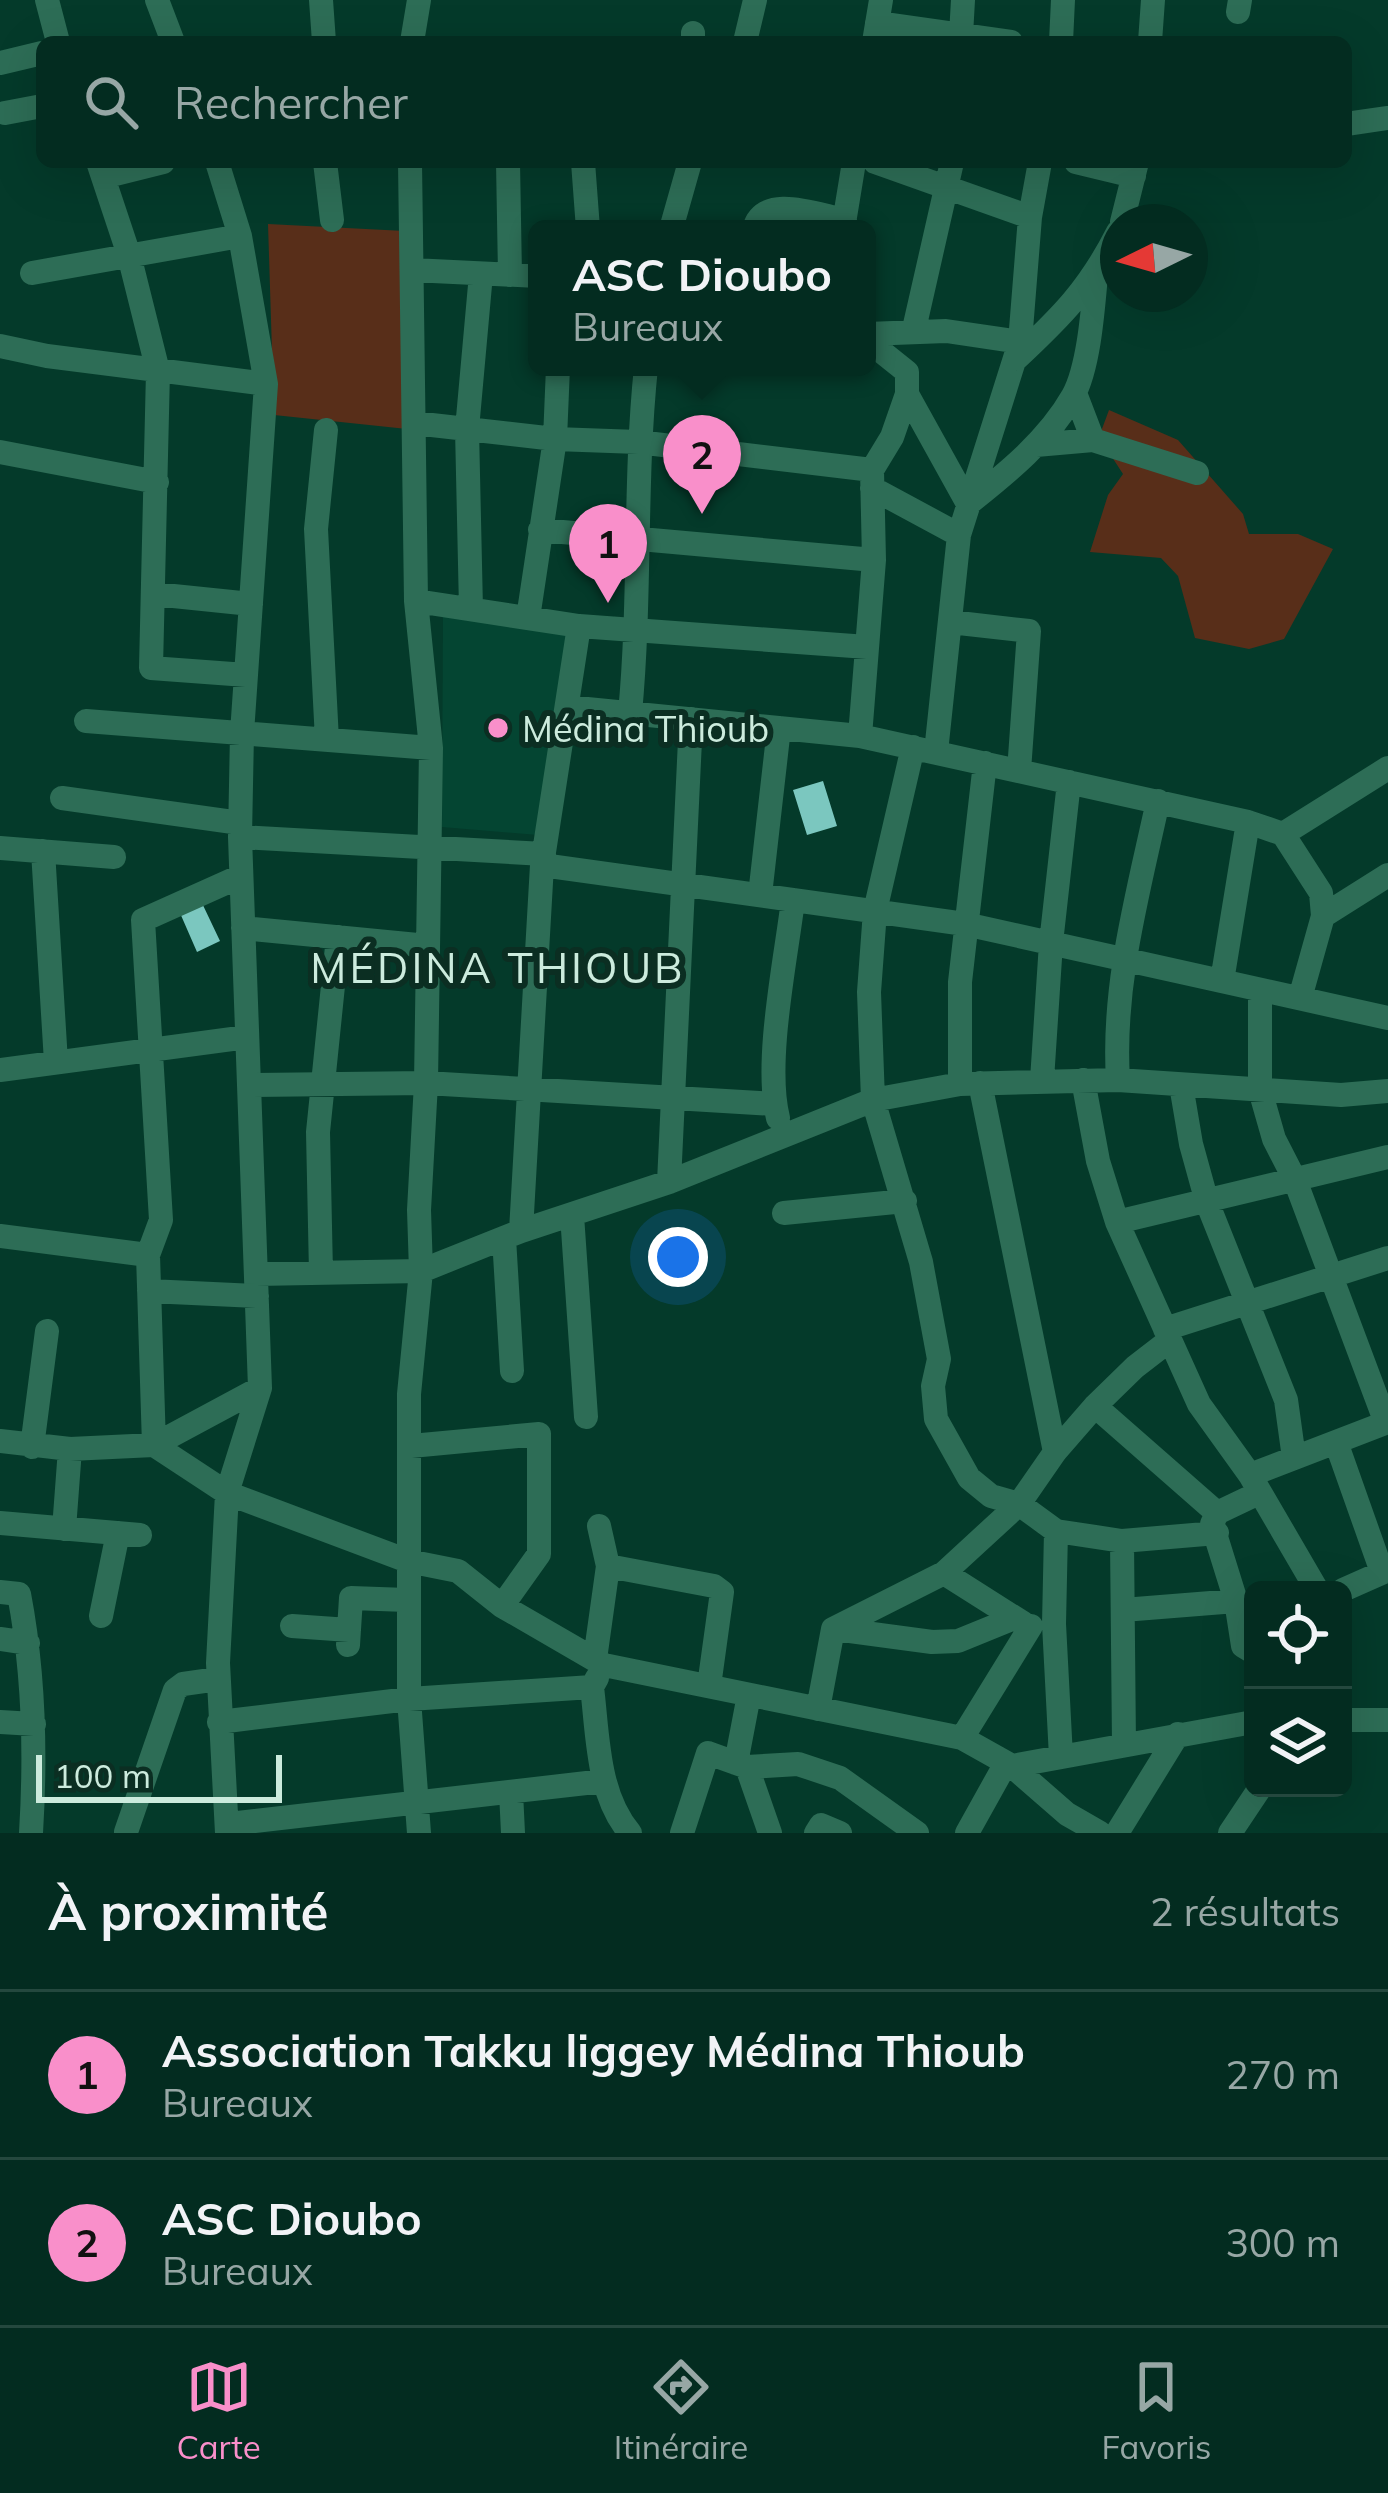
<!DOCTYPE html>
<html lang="fr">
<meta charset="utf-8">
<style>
:root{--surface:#032c20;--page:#11382d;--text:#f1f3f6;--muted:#97a7a5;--line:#24483e;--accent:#f98fca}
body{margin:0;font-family:Mulish,sans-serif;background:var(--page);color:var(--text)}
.controls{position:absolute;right:36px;bottom:36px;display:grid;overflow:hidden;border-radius:18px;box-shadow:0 12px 48px #0002}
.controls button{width:108px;height:108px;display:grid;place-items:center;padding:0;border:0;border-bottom:3px solid var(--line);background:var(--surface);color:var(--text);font:60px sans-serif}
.compass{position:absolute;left:1100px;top:204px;width:108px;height:108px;border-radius:50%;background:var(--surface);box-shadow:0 12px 48px #0002;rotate:265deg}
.scale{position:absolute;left:36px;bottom:30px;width:246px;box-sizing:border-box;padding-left:12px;border:6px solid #ccebdd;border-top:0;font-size:33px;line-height:42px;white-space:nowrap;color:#ccebdd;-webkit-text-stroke:9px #0b2e22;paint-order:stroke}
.you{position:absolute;left:678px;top:1257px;width:42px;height:42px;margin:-30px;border:9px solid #fff;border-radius:50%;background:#1a73e8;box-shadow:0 0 0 18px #1a73e833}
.badge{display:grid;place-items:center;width:78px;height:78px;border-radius:50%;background:var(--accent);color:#111;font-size:39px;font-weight:700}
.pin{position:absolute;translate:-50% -99px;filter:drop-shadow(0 3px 6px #0008)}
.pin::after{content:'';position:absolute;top:63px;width:42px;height:36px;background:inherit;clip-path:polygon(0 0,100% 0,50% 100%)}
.popup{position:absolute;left:528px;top:220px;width:348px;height:156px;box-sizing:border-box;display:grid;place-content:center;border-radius:18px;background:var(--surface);filter:drop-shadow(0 3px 9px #0005);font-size:39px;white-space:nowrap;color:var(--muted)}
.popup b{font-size:45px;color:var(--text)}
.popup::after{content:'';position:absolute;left:50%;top:100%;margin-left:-24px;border:24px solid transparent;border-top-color:var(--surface)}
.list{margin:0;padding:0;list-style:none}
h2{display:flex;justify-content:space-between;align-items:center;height:156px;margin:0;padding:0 48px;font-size:51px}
h2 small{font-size:39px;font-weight:400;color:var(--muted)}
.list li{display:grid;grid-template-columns:78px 1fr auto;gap:36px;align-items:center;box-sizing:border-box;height:168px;padding:0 48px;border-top:3px solid var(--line)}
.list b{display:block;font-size:45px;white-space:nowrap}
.list p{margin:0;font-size:39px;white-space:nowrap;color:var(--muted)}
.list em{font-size:39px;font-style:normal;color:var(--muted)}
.icon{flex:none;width:66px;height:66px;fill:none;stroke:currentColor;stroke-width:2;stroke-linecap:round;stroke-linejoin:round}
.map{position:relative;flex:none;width:1388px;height:1833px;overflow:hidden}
.search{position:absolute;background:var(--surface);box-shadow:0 12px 48px #0002;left:36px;right:36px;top:36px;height:132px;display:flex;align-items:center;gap:30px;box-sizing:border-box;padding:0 42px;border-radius:18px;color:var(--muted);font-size:45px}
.sheet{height:492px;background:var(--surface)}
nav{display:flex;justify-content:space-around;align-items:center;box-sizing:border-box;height:168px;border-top:3px solid var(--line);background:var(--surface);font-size:33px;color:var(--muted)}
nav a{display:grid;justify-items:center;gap:6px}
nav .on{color:var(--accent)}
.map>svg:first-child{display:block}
.built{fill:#044532}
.green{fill:#582e19}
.building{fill:#7bc7bf}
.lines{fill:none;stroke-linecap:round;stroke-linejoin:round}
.minor{stroke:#2d6d56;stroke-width:24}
.poi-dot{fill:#f98fca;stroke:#0b2e22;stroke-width:4.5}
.labels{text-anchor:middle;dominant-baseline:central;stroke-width:12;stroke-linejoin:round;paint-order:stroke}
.poi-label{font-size:36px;fill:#ccebdd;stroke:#0b2e22;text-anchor:start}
.quarter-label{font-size:42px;letter-spacing:3px;fill:#ccebdd;stroke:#0b2e22}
</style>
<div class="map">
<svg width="1388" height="1833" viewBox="0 0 1388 1833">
<rect width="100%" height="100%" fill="#043a2a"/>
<path class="built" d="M443,610l125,19 -30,206 -96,-8z"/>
<path class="green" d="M268,224l137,7 2,198 -133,-14z
M1109,410l69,30 65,74 6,20h49l35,15 -49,90 -35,10 -54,-11 -17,-62 -17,-18 -71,-6 18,-57 15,-21 -24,-37z"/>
<path class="building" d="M823,781l14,45 -30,9 -14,-45z
M201,901l19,40 -23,11 -17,-39z"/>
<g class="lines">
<path class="minor" d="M47,0l11,42
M157,0l16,42
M321,0l3,42
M1238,12l2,-12
M877,23l134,19
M961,35l2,-35
M412,42l7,-42
M693,42v-9
M745,42l10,-42
M874,42l7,-42
M1061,42l2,-42
M1150,42l3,-42
M0,63l42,-10
M5,113l37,-7
M1346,124l42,-6
M98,162l31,93 29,116 -7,297 95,7
M217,162l23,74 26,148 -24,349 -2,104 20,551 -33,105 -9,170 9,170
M325,162l7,58
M410,162l6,439 15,147 -5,335 -7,127 2,61 -12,123v305l10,134
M508,162l2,113
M583,162l5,67
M875,162l155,55
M1076,162l58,14
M103,177l60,-15
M1122,222l15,-60
M671,229l19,-67
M754,229c10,-36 63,-14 91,-9
M843,229l11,-67
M412,270l125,6
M32,273l208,-37
M914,329l38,-167
M867,334l79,-3 74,11
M0,346l47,10 219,28
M1016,359c46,-43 73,-70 102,-127
M1075,393l18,47 104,33
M907,394l61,110c39,-31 80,-64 105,-108 16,-29 20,-87 23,-121
M414,423l141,16 83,3 234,28
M326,430l-10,99 11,211
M1036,445l57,-5
M0,452l157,30
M872,488l87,47
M540,530l334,30
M154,594l97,10
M416,601l163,25 288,21
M471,609l-4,-180 14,-155
M528,618l27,-179 3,-72
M950,622l79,9 -10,140
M567,707l293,29 388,86 35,12 38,59 2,23 -23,82
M630,713c11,-115 4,-231 16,-346
M86,721l345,27
M860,736l14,-176 -2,-90 20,-33 15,-43v-22l-40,-32
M913,747l-38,164 -6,81 4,108 48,162 18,97 -6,27 3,33 33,59 22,18 28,8 37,27 66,10 95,-8
M936,752l23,-217 61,-193 10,-125 10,-55
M62,798l178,25
M1283,834l105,-66
M240,837l304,17
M0,848l114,9
M43,851l13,211
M542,865l423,59 423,94
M760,895l19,-167
M1323,916l65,-41
M243,928l185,18
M1222,981l26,-159
M1260,990v100l14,49 21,41 91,243
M0,1070l247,-33
M1042,1080l9,-137 18,-161
M1083,1080l15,81 19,61 82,182 51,71 67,115
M1118,1080c-6,-95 20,-186 40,-279
M980,1083l75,369
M960,1084v-102l25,-219
M249,1085l177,-2 348,21
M1181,1085l10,59 16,58 79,198 8,58
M778,1118c-14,-56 8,-159 15,-218
M669,1182l22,-463
M784,1213l121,-12
M572,1215l14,202
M1117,1222l271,-65
M521,1231l21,-366 37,-239
M0,1236l148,19
M504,1238l8,133
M321,1273l-3,-141 20,-195
M256,1274l165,-3 100,-40 148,-49 204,-82 87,-16 158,-4 223,15 47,-4
M149,1291l108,5
M1165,1329l223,-71
M1095,1406l122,107
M0,1441l70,8 84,-4 106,-57
M1336,1442l46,130
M154,1445l73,48 181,68 50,10 44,35 102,59 358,73 50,28 55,48 33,19
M154,1445l-6,-190 13,-35 -18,-300 98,-44
M411,1446l128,-12v120l-37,52
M32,1447l15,-116
M1250,1475l138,-53
M0,1523l140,12
M64,1529l6,-80
M1056,1531l-2,93 7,133
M1122,1541l2,204
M608,1566l106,20 8,6 -13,94
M944,1573l79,50
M1343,1590l45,-20
M0,1592l19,2c15,79 17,159 12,239
M1123,1610l113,-9
M101,1616l17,-83
M292,1626l57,4
M833,1629l111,-56 75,-69 36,-52 40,-46 40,-39 35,-27
M835,1629l97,13 26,-1 54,-22
M0,1639l28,4
M348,1645l3,-47 56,2
M1253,1652l-10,-6 -7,-45 -24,-77 5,-11 42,-20
M595,1659l13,-93 -9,-40
M597,1678l-5,9c6,49 5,107 38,146
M818,1709l15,-80
M1343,1720h45
M0,1722l34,2
M219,1722l190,-23 183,-12
M962,1738l69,-112
M736,1763l13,-68
M1012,1766l241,-44
M747,1767l23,66
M511,1792l2,41
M229,1824l375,-43
M126,1832l49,-142 8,-6 35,-5
M682,1833l26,-80 39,14 51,-3 42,14 77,55
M816,1833l5,-8 19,8
M967,1833l39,-70
M1117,1833l61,-99
M1230,1833l30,-45"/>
</g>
<circle class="poi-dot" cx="498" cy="728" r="12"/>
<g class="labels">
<g class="poi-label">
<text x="522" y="728">Médina Thioub</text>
</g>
<g class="quarter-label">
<text x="498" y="967">MÉDINA THIOUB</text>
</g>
</g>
</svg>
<div class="controls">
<button><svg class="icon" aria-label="locate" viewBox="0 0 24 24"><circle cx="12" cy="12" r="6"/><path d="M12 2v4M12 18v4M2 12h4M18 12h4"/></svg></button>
<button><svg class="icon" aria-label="layers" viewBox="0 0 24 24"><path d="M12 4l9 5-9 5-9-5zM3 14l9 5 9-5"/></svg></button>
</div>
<svg class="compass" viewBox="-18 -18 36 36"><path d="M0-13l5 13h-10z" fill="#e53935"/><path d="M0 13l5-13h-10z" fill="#97a7a5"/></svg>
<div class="scale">100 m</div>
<div class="you"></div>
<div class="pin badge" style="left:608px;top:603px">1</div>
<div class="pin badge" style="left:702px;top:514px">2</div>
<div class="popup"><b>ASC Dioubo</b>Bureaux</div>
<div class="search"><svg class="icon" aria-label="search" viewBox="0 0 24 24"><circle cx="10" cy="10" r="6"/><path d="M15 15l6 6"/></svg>Rechercher</div>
</div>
<section class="sheet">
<h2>À proximité<small>2 résultats</small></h2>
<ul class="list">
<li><span class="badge">1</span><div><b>Association Takku liggey Médina Thioub</b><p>Bureaux</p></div><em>270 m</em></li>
<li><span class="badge">2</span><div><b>ASC Dioubo</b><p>Bureaux</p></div><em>300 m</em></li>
</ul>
</section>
<nav>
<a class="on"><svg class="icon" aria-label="map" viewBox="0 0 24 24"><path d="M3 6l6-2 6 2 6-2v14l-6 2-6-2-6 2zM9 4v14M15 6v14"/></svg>Carte</a>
<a><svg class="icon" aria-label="directions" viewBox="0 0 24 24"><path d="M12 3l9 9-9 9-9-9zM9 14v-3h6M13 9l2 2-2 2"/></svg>Itinéraire</a>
<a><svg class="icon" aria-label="saved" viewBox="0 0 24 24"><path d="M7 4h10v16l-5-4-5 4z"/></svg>Favoris</a>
</nav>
